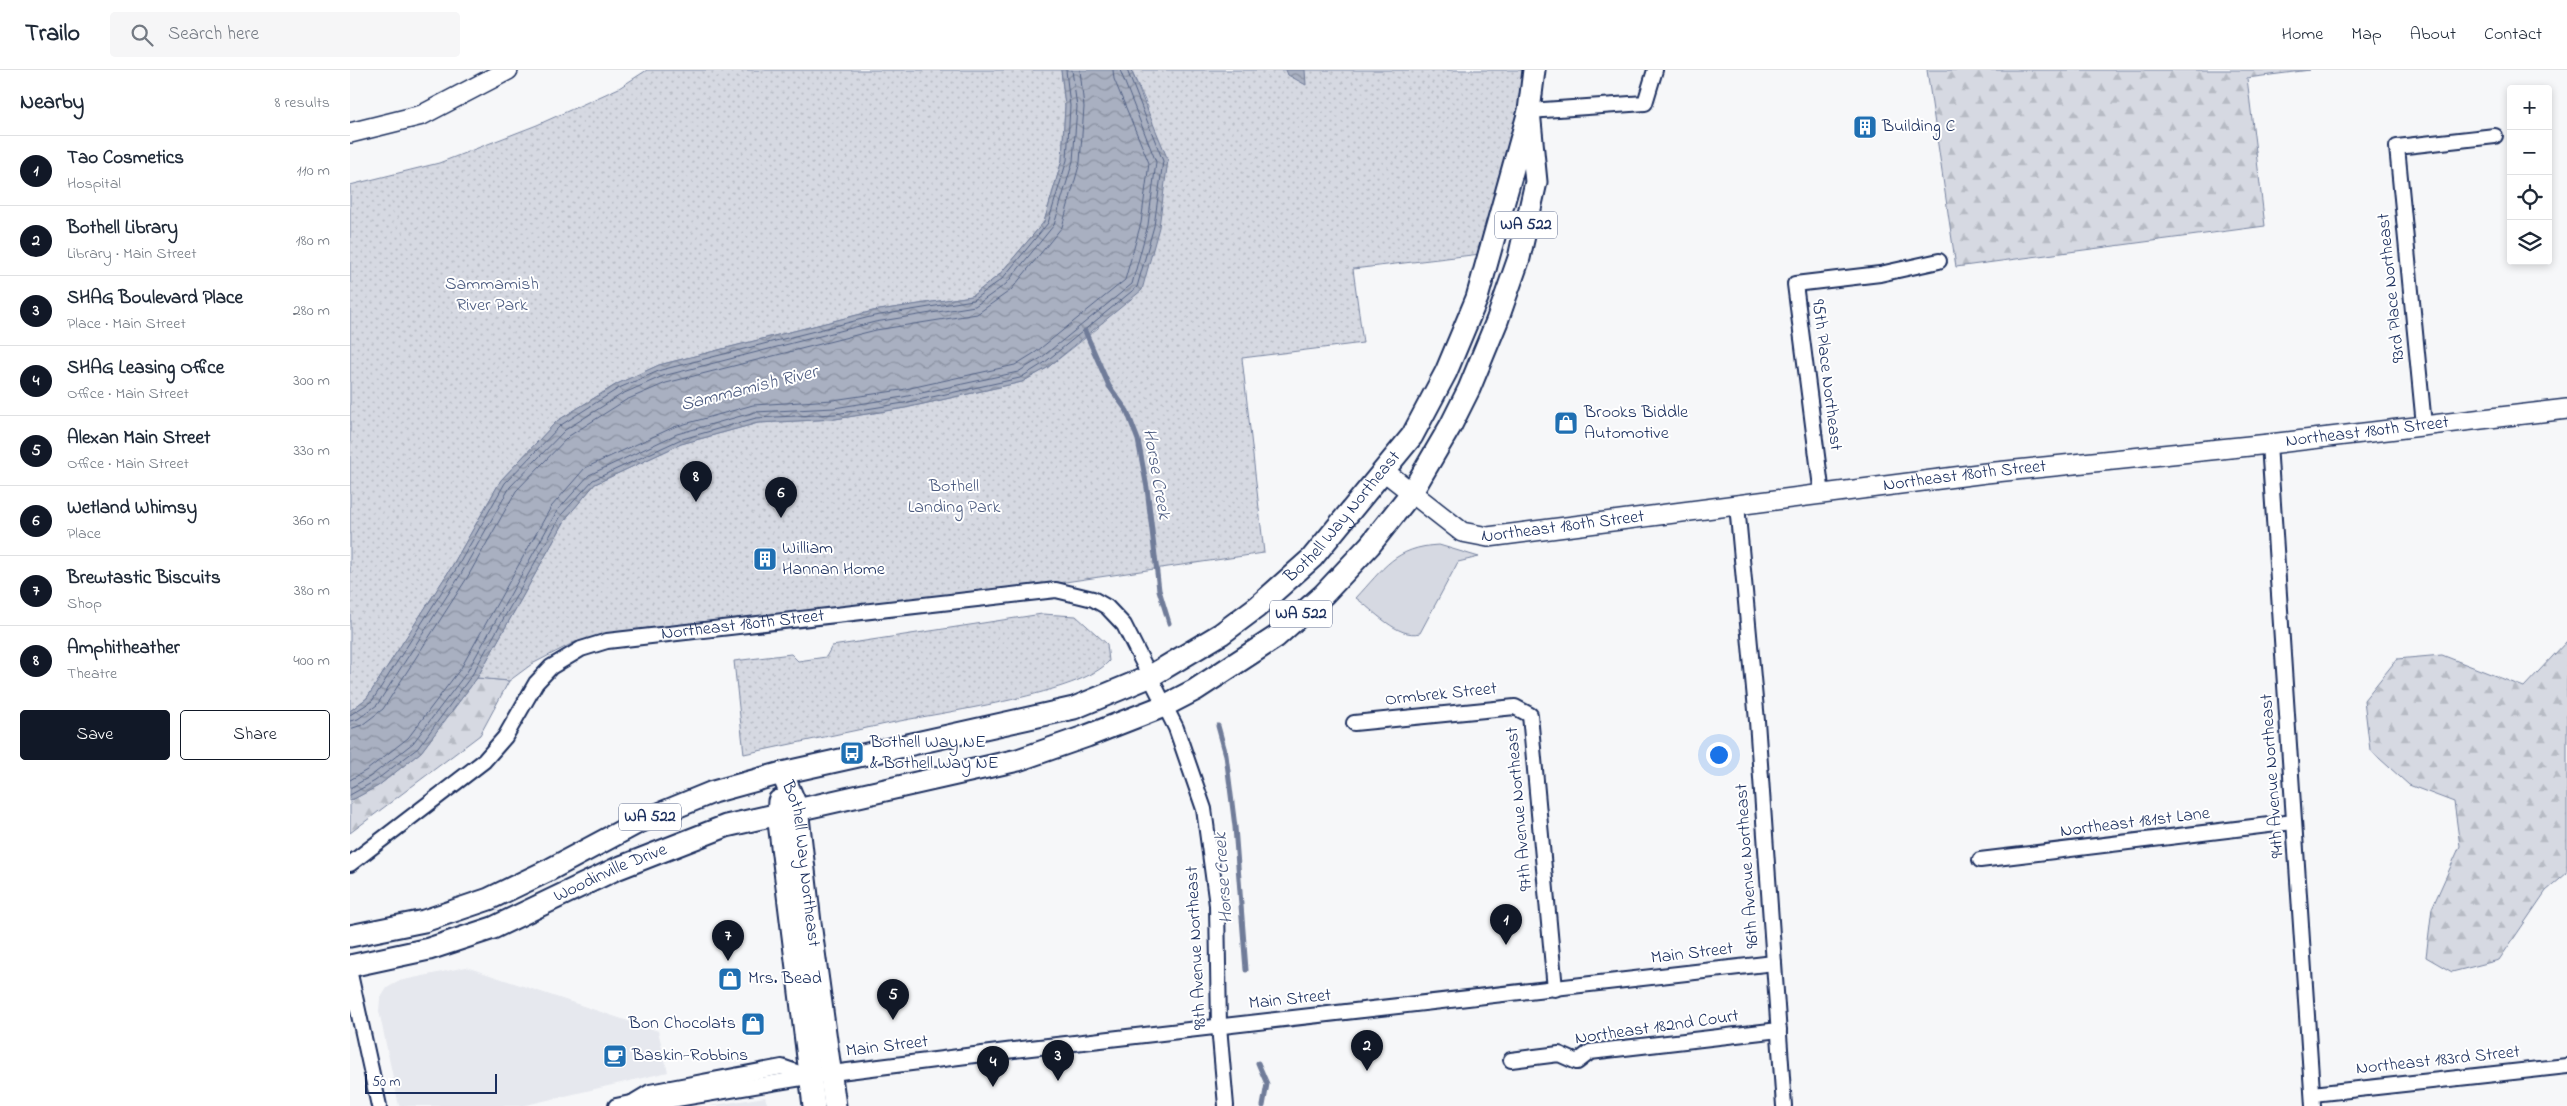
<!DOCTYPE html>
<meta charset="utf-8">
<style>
:root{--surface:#fff;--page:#f6f6f7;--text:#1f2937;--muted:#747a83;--line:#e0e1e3;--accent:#111827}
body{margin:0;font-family:"Indie Flower",sans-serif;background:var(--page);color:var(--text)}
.controls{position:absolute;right:15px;top:15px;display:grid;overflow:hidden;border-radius:5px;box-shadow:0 2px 8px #0003}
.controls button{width:45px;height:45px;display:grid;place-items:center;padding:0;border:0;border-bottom:1px solid var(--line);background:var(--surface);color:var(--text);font:25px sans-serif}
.scale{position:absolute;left:15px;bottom:12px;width:132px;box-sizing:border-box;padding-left:5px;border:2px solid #1b2f5e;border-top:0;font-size:14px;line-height:18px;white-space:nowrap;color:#1b2f5e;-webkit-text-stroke:4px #fff;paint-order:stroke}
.you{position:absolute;left:1368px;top:684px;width:18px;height:18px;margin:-12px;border:4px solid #fff;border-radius:50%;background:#1a73e8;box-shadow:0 0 0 8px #1a73e833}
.badge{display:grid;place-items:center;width:32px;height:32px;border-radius:50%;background:var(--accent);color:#fff;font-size:16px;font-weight:700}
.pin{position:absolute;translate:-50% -41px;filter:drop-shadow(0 1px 2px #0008)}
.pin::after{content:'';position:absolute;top:26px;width:18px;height:15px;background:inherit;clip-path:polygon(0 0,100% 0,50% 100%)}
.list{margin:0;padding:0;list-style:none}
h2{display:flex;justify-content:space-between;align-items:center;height:65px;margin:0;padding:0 20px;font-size:21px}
h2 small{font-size:16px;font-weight:400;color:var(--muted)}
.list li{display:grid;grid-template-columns:32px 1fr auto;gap:15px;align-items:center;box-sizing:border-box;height:70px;padding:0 20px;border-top:1px solid var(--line)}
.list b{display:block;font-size:19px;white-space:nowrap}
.list p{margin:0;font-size:16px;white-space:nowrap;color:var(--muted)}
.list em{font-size:16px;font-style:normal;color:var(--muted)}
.actions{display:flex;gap:10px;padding:15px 20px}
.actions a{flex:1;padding:11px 0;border:1px solid var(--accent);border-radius:5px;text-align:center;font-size:18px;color:var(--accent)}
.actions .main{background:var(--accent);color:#fff}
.icon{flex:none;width:28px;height:28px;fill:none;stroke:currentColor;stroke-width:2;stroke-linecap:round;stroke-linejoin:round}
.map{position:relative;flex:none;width:2217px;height:1036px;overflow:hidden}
header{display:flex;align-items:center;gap:30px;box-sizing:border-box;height:70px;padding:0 25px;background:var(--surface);border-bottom:1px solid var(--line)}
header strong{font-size:24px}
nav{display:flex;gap:28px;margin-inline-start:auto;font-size:18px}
.search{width:350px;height:45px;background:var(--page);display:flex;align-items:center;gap:12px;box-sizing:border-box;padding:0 18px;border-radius:5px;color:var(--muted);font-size:19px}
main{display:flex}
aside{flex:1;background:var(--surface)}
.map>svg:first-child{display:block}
.built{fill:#e6e8ee}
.grass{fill:#d6d9e2;stroke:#7884a0}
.forest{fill:url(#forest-firs);stroke:#7884a0}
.park{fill:url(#park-dots);stroke:#7884a0}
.water{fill:url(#water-waves);stroke:#707c99}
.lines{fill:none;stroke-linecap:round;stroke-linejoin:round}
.shore{stroke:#546386;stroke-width:1}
.stream{stroke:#707c99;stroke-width:5}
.street-casing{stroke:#1b2f5e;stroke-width:18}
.secondary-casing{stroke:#1b2f5e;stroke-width:22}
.primary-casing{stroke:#1b2f5e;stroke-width:25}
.street{stroke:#fff;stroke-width:14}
.secondary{stroke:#fff;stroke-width:19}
.primary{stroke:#fff;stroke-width:21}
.labels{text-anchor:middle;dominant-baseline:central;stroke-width:4;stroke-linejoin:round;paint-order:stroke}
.shield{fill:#fff;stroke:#5f6d8e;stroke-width:1}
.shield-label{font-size:16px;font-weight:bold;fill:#1b2f5e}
.poi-label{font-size:18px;fill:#1b2f5e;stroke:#fff;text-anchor:start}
.park-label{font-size:18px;fill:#4a5a7f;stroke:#fff}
.street-label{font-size:18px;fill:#1b2f5e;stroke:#fff}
.water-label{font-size:19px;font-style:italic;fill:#4d5c81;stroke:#fff}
</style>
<header>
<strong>Trailo</strong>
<div class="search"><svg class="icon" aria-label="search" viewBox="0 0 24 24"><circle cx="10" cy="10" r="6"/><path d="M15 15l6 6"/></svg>Search here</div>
<nav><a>Home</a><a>Map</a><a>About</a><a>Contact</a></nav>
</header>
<main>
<aside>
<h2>Nearby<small>8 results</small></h2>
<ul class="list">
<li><span class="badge">1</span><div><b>Tao Cosmetics</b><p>Hospital</p></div><em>110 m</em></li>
<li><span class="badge">2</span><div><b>Bothell Library</b><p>Library · Main Street</p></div><em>180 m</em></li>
<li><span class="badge">3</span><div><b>SHAG Boulevard Place</b><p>Place · Main Street</p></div><em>280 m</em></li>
<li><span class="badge">4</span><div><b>SHAG Leasing Office</b><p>Office · Main Street</p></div><em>300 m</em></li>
<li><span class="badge">5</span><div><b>Alexan Main Street</b><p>Office · Main Street</p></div><em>330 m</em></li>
<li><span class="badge">6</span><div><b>Wetland Whimsy</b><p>Place</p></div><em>360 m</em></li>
<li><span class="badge">7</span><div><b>Brewtastic Biscuits</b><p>Shop</p></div><em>380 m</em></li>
<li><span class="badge">8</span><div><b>Amphitheather</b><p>Theatre</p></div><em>400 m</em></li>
</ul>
<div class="actions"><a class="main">Save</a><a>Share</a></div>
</aside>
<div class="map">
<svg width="2217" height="1036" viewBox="0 0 2217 1036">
<defs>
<pattern id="forest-firs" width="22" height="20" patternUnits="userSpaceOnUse" patternTransform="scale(1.25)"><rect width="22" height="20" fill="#d6d9e2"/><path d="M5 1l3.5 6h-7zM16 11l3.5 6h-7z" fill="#b7bbc4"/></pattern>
<pattern id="park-dots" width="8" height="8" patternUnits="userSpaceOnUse" patternTransform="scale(1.25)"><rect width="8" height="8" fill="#d6d9e2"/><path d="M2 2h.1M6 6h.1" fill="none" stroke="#b7bbc4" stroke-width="1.8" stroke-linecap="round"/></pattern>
<pattern id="water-waves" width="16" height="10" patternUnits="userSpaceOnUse" patternTransform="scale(1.25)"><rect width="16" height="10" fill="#a9b0c1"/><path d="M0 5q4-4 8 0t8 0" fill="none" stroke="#8990a0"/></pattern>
</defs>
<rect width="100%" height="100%" fill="#f6f7f9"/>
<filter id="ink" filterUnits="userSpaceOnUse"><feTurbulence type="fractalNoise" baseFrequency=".02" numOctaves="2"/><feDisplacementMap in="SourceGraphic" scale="10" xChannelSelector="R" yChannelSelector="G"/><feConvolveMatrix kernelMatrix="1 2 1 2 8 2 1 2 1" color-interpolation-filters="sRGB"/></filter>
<g filter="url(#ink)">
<path class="built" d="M116,897l192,64 10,41 -146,34h-123l-20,-95 1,-12 7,-11 12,-7z
M415,1027l3,9h-59z"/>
<path class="grass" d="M1089,475l40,12 -21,5 -38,71c-22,6 -47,-23 -64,-35 28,-30 39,-51 83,-53z"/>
<path class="forest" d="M1577,0h383l-63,8 18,148 -309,41z
M2217,571v232l-21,18 -47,69 -47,12 -26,-15 6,-49 28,-62 -6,-44 -45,-17 -39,-35 -6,-50 33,-41 45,-4 82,32z
M127,608l32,3 -29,54 -130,98v-32l28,-15 43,-34z"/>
<path class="park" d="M297,0h414l4,36 -3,54 -18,62 -45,53 -27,21 -99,15 -214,54 -42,19 -60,37 -56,59 -50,88 -84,130 -17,13v-526l89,-22 98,-38 82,-37z
M781,0h403l-45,183 -136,16 10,74 -121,15 22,195 -199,29 -490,60 -43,22 -23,17 -32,-3 90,-161 28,-33 86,-40 77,-21 77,-4 70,-11 117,-26 25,-14 51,-40 50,-221z
M692,544l34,2 31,28 2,17c-26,32 -164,51 -209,60 -52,11 -104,22 -156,33l-10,-93 57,-7 7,7 28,-4 6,-11z"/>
<path class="water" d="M711,0h70l37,90 -9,67 -17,63 -95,78 -25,14 -117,26 -70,11 -77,4 -77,21 -86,40 -28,33 -90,161 -56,74 -43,34 -28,15v-90l17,-13 84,-130 50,-88 56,-59 60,-37 42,-19 214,-54 99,-15 27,-21 45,-53 18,-62 3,-54z
M936,0h19l1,15 -18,-10z"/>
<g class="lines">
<path class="shore" d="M0,645l22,-14 83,-130 50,-88 56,-58 58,-37 42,-18 213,-54 99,-16 29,-21 46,-56 19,-63 3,-54 -4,-36
M0,651l8,-2 19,-14 84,-131 49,-87 55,-57 57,-36 41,-18 212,-54 100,-16 31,-22 48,-59 19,-64 4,-54 -5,-37
M0,659l12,-4 21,-16 84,-131 49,-87 53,-55 57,-36 40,-17 210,-53 101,-16 34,-24 51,-63 18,-65 4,-55 -4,-37
M0,710l17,-10 41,-32 53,-70 90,-161 34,-39 89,-41 79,-22 80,-5 68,-10 114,-25 21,-13 89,-72 16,-57 8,-60 -35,-84 -1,-9
M0,718l21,-12 42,-33 54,-71 90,-161 32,-36 88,-41 78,-22 79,-4 69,-11 115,-25 23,-14 91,-74 16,-59 8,-63 -36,-92
M0,725l25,-14 43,-33 54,-73 90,-161 31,-34 86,-40 77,-22 79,-4 69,-11 116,-25 24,-15 93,-76 17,-61 9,-65 -36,-91"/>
<path class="stream" d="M735,261l24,55 18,25 11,29 9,48 12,102 10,33
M868,656l8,29 9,72 11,143
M908,993l9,21 -4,22"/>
<g class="street-casing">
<g id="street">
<path d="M1179,41l116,-8 10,-33"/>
<path d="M2074,355l-27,-278 98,-11"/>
<path d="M1919,374l44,662"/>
<path d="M1472,425l-27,-211 85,-10 59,-13"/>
<path d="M1387,435l20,216 27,385"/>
<path d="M1004,653l161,-16 15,8 25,274"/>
<path d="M1630,790l314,-38"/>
<path id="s1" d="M0,794l134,-103 21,-24 31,-54 15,-16 30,-18 26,-8 449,-51 37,9 14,8 17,18 52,103 28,81 13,96 2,121 7,80"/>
<path d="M0,904l29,132"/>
<path d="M1161,990l48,-6 18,8 13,-10 189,-22"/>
<path d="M1963,1024l254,-28"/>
<path d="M285,1031l15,-9 132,-25 26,9"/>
<path d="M266,1036l19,-4 18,1 179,-30 190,-24 752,-86"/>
</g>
</g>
<g class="secondary-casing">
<g id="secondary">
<path d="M0,63l72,-18 86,-45"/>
<path id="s2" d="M1034,401l78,61 26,5 498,-64 283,-29 298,-35"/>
</g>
</g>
<g class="primary-casing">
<g id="primary">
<path id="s3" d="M432,703l15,35 13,115 25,183"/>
<path d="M429,731l-1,13 36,292"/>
<path id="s4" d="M0,866l74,-15 65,-22 60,-29 88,-47 76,-31 69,-19 292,-65 75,-31 72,-43 36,-27 55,-49 100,-122 34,-64 31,-74 52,-187 5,-41"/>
<path id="s5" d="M0,896l79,-17 64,-21 123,-59 110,-43 292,-66 69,-24 77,-30 31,-16 81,-53 48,-43 46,-49 42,-53 39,-67 18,-36 28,-68 22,-63 17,-76 -7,-71"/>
</g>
</g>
<use href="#street" class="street"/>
<use href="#secondary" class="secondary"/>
<use href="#primary" class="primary"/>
</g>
</g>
<defs>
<g id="building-square" transform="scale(1.25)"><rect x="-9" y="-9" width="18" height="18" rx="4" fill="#1f6fb2" stroke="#fff"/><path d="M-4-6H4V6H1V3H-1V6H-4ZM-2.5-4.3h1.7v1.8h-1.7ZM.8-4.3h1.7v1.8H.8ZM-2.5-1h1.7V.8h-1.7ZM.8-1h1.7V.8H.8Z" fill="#fff"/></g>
<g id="shop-square" transform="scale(1.25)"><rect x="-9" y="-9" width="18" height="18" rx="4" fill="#1f6fb2" stroke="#fff"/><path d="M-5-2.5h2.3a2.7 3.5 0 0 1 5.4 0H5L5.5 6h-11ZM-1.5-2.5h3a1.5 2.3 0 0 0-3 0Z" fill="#fff"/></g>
<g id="bus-square" transform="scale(1.25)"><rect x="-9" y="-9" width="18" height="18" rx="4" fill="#1f6fb2" stroke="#fff"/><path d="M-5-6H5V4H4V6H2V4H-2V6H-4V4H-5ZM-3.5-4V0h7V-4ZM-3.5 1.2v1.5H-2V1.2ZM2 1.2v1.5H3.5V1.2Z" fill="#fff"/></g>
<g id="cafe-square" transform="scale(1.25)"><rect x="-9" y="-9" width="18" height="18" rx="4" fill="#1f6fb2" stroke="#fff"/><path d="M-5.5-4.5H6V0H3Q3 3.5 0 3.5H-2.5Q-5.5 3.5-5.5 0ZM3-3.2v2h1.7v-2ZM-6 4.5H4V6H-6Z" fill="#fff"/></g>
</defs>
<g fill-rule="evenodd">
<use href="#building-square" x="1515" y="57"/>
<use href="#shop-square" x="1216" y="353"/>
<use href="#building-square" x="415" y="489"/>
<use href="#bus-square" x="502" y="683"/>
<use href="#shop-square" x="380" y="909"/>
<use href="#shop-square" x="403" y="954"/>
<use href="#cafe-square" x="265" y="986"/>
</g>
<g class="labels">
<g class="shield">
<rect x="1145" y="141.5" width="62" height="27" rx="4"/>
<rect x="920" y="530.5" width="62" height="27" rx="4"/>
<rect x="269" y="733.5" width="62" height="27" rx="4"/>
</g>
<g class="shield-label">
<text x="1176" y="155">WA 522</text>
<text x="951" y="544">WA 522</text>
<text x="300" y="747">WA 522</text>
</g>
<g class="poi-label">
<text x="1532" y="57">Building C</text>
<text x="1234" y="343">Brooks Biddle<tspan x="1234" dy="21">Automotive</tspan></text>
<text x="432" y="479">William<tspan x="432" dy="21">Hannan Home</tspan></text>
<text x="520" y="673">Bothell Way NE<tspan x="520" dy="21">&amp; Bothell Way NE</tspan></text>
<text x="398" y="909">Mrs. Bead</text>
<text x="386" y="954" text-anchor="end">Bon Chocolats</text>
<text x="282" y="986">Baskin-Robbins</text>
</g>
<g class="park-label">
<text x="142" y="215">Sammamish<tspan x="142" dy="21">River Park</tspan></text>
<text x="604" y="417">Bothell<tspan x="604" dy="21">Landing Park</tspan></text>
</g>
<g class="street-label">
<text transform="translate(2042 218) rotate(-96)">93rd Place Northeast</text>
<text transform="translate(1476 305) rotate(83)">95th Place Northeast</text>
<text stroke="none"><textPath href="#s2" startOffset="1011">Northeast 180th Street</textPath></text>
<text stroke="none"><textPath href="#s2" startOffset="606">Northeast 180th Street</textPath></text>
<text stroke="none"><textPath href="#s4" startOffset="1098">Bothell Way Northeast</textPath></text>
<text stroke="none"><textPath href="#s2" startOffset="201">Northeast 180th Street</textPath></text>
<text stroke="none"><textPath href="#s1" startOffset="484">Northeast 180th Street</textPath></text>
<text transform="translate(1091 625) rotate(-6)">Ormbrek Street</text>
<text transform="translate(1923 706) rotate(-94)">94th Avenue Northeast</text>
<text transform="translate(1170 739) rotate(-95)">97th Avenue Northeast</text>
<text transform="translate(1785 753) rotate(-7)">Northeast 181st Lane</text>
<text stroke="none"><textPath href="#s3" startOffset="94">Bothell Way Northeast</textPath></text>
<text transform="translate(1398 796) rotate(-94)">96th Avenue Northeast</text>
<text stroke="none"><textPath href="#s5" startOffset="278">Woodinville Drive</textPath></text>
<text transform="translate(847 878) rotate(-93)">98th Avenue Northeast</text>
<text transform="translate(1342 884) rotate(-7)">Main Street</text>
<text transform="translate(940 930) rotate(-6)">Main Street</text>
<text transform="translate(1307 958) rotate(-8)">Northeast 182nd Court</text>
<text transform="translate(537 977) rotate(-7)">Main Street</text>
<text transform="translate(2088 991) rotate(-6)">Northeast 183rd Street</text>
</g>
<g class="water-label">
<text transform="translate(399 319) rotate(-14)">Sammamish River</text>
<text transform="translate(806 404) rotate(80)">Horse Creek</text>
<text transform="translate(874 808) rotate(-94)">Horse Creek</text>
</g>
</g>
</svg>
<div class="controls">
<button>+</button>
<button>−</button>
<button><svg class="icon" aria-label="locate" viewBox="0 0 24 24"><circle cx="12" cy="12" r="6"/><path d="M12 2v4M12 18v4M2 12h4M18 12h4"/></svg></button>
<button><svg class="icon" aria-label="layers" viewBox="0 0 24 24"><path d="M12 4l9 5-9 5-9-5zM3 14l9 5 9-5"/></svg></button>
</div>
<div class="scale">50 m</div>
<div class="you"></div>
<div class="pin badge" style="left:1156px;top:875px">1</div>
<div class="pin badge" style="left:1017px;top:1001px">2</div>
<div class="pin badge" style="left:708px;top:1011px">3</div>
<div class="pin badge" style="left:643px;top:1017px">4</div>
<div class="pin badge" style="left:543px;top:950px">5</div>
<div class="pin badge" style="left:431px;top:448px">6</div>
<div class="pin badge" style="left:378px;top:891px">7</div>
<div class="pin badge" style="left:346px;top:432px">8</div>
</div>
</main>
